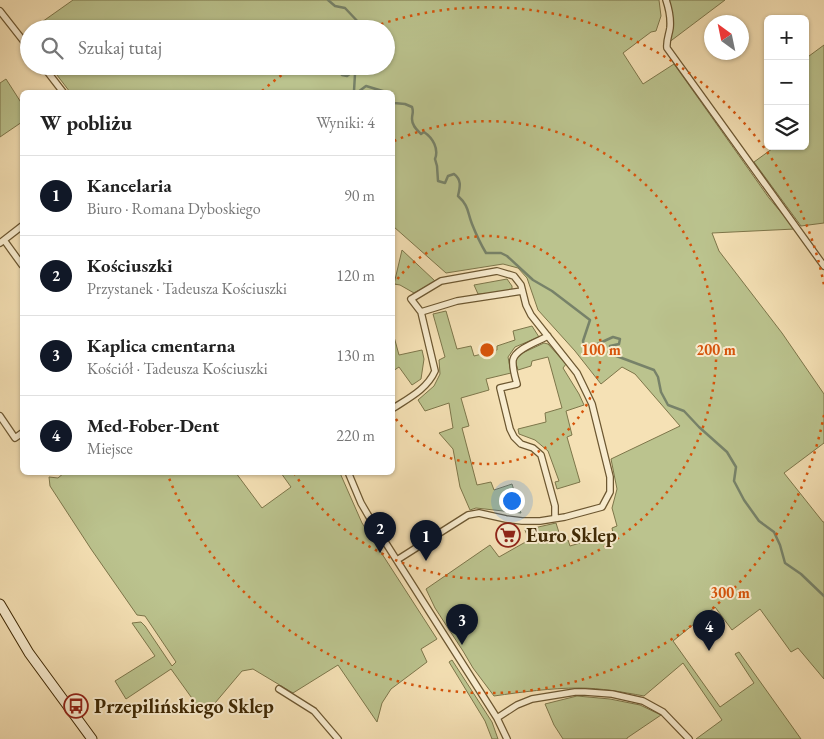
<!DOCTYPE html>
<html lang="pl">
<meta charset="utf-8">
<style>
:root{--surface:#fff;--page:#f6f6f6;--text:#222;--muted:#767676;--line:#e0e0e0;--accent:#111827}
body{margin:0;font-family:"EB Garamond",serif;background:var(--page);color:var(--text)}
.controls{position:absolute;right:15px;top:15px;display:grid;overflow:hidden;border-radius:8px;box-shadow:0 1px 4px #0004}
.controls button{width:45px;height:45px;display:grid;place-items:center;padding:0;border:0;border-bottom:1px solid var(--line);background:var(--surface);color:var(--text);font:25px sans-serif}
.compass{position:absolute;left:704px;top:15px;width:45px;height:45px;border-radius:50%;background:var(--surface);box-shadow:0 1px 4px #0004;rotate:327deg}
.you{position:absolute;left:511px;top:500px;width:18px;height:18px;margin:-12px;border:4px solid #fff;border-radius:50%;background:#1a73e8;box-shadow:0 0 0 8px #1a73e833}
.badge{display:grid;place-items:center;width:32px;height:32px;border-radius:50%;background:var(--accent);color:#fff;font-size:16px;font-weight:700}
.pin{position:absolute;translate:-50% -41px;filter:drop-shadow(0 1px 2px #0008)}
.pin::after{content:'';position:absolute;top:26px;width:18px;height:15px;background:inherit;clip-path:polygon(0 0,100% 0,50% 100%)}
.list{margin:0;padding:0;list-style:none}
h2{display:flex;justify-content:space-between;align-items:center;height:65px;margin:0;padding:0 20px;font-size:21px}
h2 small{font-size:16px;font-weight:400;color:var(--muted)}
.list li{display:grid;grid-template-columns:32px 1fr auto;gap:15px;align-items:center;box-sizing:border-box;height:80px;padding:0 20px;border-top:1px solid var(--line)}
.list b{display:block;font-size:19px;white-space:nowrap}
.list p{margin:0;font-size:16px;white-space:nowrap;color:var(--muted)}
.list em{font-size:16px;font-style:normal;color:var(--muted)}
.icon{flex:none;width:28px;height:28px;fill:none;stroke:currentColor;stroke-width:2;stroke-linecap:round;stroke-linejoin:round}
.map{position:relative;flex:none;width:824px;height:739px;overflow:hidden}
.search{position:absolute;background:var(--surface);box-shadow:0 1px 4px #0004;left:20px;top:20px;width:375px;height:55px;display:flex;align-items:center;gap:12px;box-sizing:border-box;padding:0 18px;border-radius:28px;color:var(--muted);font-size:19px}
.panel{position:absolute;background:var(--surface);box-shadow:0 1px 4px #0004;left:20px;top:90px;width:375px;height:385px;border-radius:8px}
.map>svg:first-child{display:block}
.green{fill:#bbc38e;stroke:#7d764a}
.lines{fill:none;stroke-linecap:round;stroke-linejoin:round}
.stream{stroke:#778269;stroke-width:2.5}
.street-casing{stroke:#6c5731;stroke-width:8}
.secondary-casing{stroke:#3f2905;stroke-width:11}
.street{stroke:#f8eccf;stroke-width:5.5}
.secondary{stroke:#f8eccf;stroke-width:9}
.ring{fill:none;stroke:#d7540b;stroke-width:2.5;stroke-dasharray:2.5 5}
.labels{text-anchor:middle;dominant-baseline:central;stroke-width:4;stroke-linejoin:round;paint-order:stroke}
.poi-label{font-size:20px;font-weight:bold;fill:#3f2905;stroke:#f8eccf;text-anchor:start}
.centre{fill:#d7540b;stroke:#f8eccf;stroke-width:2.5}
.ring-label{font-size:15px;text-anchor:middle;font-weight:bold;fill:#d7540b;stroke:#f8eccf;stroke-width:4;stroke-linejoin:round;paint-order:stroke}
</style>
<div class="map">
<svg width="824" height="739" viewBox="0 0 824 739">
<rect width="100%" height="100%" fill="#f5e1b5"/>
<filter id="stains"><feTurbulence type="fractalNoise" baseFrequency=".004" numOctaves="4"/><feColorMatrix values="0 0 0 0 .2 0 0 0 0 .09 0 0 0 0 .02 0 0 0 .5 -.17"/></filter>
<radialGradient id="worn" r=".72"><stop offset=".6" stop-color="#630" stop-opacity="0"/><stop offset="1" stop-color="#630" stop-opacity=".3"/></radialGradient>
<path class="green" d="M73,0h586l2,16 -5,15 -5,1 -28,21 20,31 31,-20 95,134 26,31 -83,4 7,18 63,82 42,61v49l-40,30 39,49h1v157l-26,-31 -7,4 -31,-43 -28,21 -17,-23 -42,34 47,66 34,-24 -19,-29 4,-2 62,87h-105l26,-19 -39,-57 -39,33c-22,-4 -43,-8 -65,-8 -28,0 -57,4 -85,8l-21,-28 -10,-17 -28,-43 -9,-19 64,-44 9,12 30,-17 -4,-10 31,-7 6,19 6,-2 2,6 43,-13 -1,-5 5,-2 -5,-18 5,-19 -6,-30 69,-33 -45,-52 -13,-7 -21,17 -26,-33 -37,-41 -11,-32 -9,-10 -15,-4 -57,9 -52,-46 -1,4 -1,-139h-322l-20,-26h336v-37h-354z
M666,0h59l-57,43z
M824,45v178l-23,3 -47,-64 22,-16h29v-87z
M6,79l16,25v18l-22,15v-54z
M402,250l33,31 -10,6 -11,6 -14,-8 -6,-1z
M507,279l5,7v4l-11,3 -23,1 -4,-9z
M446,311l11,38 14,-3 3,10 23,-6v-4l18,-6 -2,-9 19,-5 7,11 -24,10 -7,10 3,16 -25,6 3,11 -28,8 8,28 -7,2 15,57 14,-3 3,8 18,-6 9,29 -45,-5 -6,2 -10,-23 -7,-38 -14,-16 14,-5 -4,-25 -24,8 -7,-11 16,-14 6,-12 -1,-14 6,-3 -12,-43z
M393,333l6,22 23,-5 2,9 -3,20 -9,6 -13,-18 -6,4z
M544,343l4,1 18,20 -3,4 16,26 5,11 -18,6 6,24 -5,2 13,45 -23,7 -2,-7 4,-1 -11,-30 -13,-11 -16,-6 -1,-5 28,-7 -1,-9 17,-5 -14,-51 -16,4 -1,5 -13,4 -3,-10 3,-5z
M65,472l171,1 26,35 29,-21 -10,-14h59l22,50 75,116 -16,10 6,13 -36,27 -9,14 -5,19 -39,-57 -45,28 -40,-24 -11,2 -27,32 -7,6 -9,-1 -28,-39 -45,30 -11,-18 40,-25 -23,-33 9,-1 4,4 27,40 4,-4 -31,-46 -8,-1 -46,-66 -41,-63 -1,-9 9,1z
M452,660l40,62 6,17h-6l-7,-18 -36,-59z
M577,696l33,3 30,6 21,10 -34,23v1h-64l-9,-14 -9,-21z"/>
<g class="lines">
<path class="stream" d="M328,0l7,6 10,2 16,17v4
M338,66l-1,3 5,6 5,1 4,-3 4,1 -1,17 3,1
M358,92l8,-6 20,6
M392,100l2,3 11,1 7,3c2,6 0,6 0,12 0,7 5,11 9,15l3,-2c9,6 15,17 11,27l2,7 1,15 7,2 3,-7 6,-2c8,6 6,13 4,22 11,10 9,15 14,28 4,10 8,19 14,29h15l6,3 26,24 19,11 38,29 -7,21 1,5 7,1 22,-10 7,2 -1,5 -9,2 1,8 43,16 4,7 3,15 7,13 16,6 15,16 28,25 9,15 -2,14 10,19 15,21 15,11 6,13 5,18 16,11 23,22"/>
<g class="street-casing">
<path id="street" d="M666,0c3,9 5,18 4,28 -1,7 -4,13 -3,20l157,218
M0,11l29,37
M43,66l20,26
M4,240l18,25
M0,243l22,-17
M421,312l36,-11 65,-10
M548,336c-9,5 -33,13 -35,24 -1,7 2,17 4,24l-17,4 10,41 4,8 7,7 12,4 8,7 14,51v12
M392,409c17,-11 35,-20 43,-38l-14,-59 -10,-13 30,-18 56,-10 17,5 7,9 5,20 5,10 46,58 15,31 18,73v15l-8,15 -37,10 -25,4h-18l-16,-2 -27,-6 -11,2 -71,45
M0,416l15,22 7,-5
M348,472l13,31 7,12 129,203 10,21
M279,689l35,22 24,28
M497,718l20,-13 15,-6 43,-7h10l27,2 31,7 20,11 26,27"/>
</g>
<g class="secondary-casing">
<path id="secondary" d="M0,604l29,49 63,86"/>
</g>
<use href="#street" class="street"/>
<use href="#secondary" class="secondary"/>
</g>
<g class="ring">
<path d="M393 285A114 114 0 1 1 393 415"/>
<path d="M394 141A229 229 0 1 1 294 473"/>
<path d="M824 415A343 343 0 0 1 167 473M262 91A343 343 0 0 1 293 67M367 29A343 343 0 0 1 824 285"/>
</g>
<defs>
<g id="supermarket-ring" transform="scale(1.25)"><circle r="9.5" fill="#f8eccf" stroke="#8f2418" stroke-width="1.5"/><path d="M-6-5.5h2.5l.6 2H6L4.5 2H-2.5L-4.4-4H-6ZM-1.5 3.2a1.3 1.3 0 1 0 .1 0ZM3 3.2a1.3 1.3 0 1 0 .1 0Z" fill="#8f2418"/></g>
<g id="bus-ring" transform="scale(1.25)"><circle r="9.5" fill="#f8eccf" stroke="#8f2418" stroke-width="1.5"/><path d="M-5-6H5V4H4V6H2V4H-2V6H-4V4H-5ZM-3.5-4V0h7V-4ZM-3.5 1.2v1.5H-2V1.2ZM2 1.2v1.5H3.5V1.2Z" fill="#8f2418"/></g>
</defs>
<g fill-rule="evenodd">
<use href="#supermarket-ring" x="508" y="535"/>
<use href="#bus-ring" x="76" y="706"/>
</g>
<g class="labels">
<g class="poi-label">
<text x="526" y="535">Euro Sklep</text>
<text x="94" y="706">Przepilińskiego Sklep</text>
</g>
</g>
<circle cx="487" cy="350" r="8" class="centre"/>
<g class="ring-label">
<text x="601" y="355">100 m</text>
<text x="716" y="355">200 m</text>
<text x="730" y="598">300 m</text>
</g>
<rect width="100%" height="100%" filter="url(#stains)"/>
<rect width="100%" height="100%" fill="url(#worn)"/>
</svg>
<div class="controls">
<button>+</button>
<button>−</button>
<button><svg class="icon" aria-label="layers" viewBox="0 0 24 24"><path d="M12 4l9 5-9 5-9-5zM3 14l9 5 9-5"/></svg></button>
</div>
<svg class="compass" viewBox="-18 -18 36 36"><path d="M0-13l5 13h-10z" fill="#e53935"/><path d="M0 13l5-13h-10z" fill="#767676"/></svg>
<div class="you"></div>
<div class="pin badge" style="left:426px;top:561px">1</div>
<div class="pin badge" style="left:380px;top:553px">2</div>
<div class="pin badge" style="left:462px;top:645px">3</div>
<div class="pin badge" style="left:709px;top:651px">4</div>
<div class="search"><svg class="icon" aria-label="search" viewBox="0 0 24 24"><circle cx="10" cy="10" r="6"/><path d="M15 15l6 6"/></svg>Szukaj tutaj</div>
<section class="panel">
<h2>W pobliżu<small>Wyniki: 4</small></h2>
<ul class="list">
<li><span class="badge">1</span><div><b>Kancelaria</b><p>Biuro · Romana Dyboskiego</p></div><em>90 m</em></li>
<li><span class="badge">2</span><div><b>Kościuszki</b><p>Przystanek · Tadeusza Kościuszki</p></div><em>120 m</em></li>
<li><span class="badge">3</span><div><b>Kaplica cmentarna</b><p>Kościół · Tadeusza Kościuszki</p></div><em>130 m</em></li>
<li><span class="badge">4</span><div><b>Med-Fober-Dent</b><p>Miejsce</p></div><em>220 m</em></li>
</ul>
</section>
</div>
